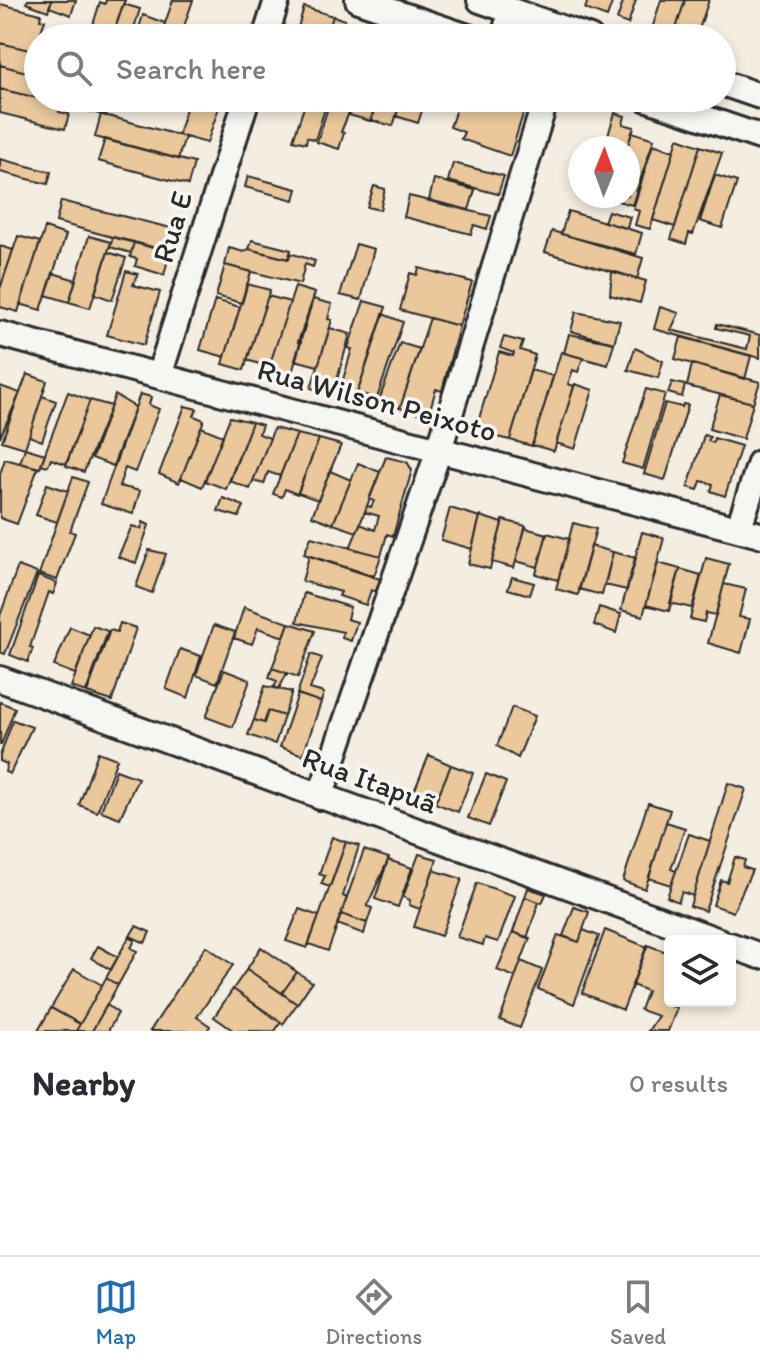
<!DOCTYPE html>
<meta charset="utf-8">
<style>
:root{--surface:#fff;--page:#f2f2f3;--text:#2b2b33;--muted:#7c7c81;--line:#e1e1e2;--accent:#1f6fb2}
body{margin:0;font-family:Itim,sans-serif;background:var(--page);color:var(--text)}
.controls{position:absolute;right:24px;bottom:24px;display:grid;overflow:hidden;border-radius:8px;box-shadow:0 4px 12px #0003}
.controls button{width:72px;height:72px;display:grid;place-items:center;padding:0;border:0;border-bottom:2px solid var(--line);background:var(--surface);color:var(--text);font:40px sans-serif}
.compass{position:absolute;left:568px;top:136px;width:72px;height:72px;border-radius:50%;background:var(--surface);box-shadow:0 4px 12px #0003;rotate:1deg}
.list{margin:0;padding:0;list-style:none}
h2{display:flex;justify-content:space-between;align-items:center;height:104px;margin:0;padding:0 32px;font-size:34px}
h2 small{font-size:26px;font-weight:400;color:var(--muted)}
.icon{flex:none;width:44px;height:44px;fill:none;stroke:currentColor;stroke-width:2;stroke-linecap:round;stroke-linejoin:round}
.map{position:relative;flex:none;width:760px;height:1031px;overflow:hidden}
.search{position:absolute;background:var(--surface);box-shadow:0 4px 12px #0003;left:24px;right:24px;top:24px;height:88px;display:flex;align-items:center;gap:20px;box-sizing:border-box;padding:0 28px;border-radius:44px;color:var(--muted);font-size:30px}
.sheet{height:224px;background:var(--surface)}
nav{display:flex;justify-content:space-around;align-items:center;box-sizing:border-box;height:112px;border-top:2px solid var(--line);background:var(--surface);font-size:22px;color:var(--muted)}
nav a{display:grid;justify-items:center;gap:4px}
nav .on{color:var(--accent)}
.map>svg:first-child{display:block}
.building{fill:#eac89c;stroke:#2b2b2b;stroke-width:2}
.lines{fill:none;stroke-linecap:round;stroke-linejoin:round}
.minor-casing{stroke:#2b2b2b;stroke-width:30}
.minor{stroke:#f6f6f2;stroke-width:24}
.labels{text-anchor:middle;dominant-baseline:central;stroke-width:7;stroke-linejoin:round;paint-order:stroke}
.street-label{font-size:30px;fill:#2b2b2b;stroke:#f6f6f2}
</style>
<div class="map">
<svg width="760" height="1031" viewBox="0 0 760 1031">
<rect width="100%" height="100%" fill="#f4ede1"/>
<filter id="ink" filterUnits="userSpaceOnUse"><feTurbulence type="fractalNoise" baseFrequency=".0125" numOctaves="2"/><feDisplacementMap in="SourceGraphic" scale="16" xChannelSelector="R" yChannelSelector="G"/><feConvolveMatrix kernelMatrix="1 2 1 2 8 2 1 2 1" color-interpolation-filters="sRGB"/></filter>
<g filter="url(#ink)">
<path class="building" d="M28,0h24l-4,11 -22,-8z
M52,0h24l-5,15 -22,-8z
M106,0h19l-13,38h-23l11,-36 5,2z
M173,0h20l-13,38h-20z
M588,0h25l-6,17 -22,-8z
M616,0h20l-8,24 -11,-4 6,-18z
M661,0h24l-12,38 -22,-6z
M685,0h24l-13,38h-23z
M0,4l41,10 -1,5 5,1 -11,31 -34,-8z
M123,4l17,5 -9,29h-19z
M304,7l29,9 -7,22h-31z
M143,15l22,8 -5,15h-24z
M333,16l12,4 -5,18h-14z
M0,43l38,9v23l-38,-10z
M0,65l38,10v23l-38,-9z
M0,89l61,15 -2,8 10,2 -4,15 -65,-16z
M74,98h37l-5,18 -34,-10z
M189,98l31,6 -13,39 -29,-8z
M307,98l21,1 -13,41 -8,-3 -1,6 -13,-3z
M331,98h24l-14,34 3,1 -5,16 -22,-7z
M355,98h23l-8,23 -21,-6z
M378,98h24l-9,28 -22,-6z
M402,98h24l-8,25 -22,-7z
M460,98h68l-18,58 -49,-17 3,-7 -14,-5z
M615,113l10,3 -2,8 11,3 -7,21h-23z
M101,114l84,23 -7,22 -83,-22z
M632,132l22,7 -22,66 -21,-6 1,-3h16l-1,-48z
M678,138l22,8 -25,81 -22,-7z
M105,139l89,24 -6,22 -90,-24z
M653,144l21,7 -24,78 -15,-4 4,-14 -6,-2z
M700,146l22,7 -29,81 -4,-1 -3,11 -15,-5z
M0,159l51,13 -3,12 -48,-12z
M453,163l51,13 -6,18 -50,-13z
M715,175l22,7 -15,46 -22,-7z
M248,176l49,13 -3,11 -49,-13z
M434,179l41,11 -6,20 -40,-10z
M374,186l11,3 -5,21 -13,-3z
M409,196l82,20 -4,13 -13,-4 -3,9 -67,-17z
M61,201l118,29 -7,23 -116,-31z
M568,211l74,22 -6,21 -75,-20z
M608,211l22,6 -3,11 -23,-6z
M45,228l21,7 -25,75 -21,-6z
M552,231l91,27 -6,21 -92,-27z
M18,236l22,6 -22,70 -18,-5v-18z
M89,236l22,6 -21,66 -21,-6z
M113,237l21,5 -3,11 -21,-6z
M252,240l39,10 -2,9 -40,-10z
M134,242l36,10 -6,23 -29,-9 2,-7 -7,-2z
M356,244l18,5 -13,51 -21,-5z
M0,246l13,4 -13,39z
M229,248l15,4 5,-3 39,10 2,-6 25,8 -2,6 -8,-3 -5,20 -75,-19z
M108,252l18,6 -14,42 -17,-6z
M225,265l26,7 -9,31 -26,-7z
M419,268l53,14 -13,44 -59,-16 10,-37 7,2z
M126,271l12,3 -5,11 27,7 -16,53 -37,-10z
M612,271l34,10 -6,22 -30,-8z
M53,273l23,7 -7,22 -23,-7z
M247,284l23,6 -26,80 -21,-6z
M295,287l20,6 -17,49h3l-12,41 -23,-7z
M268,296l22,6 -21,65 -22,-7z
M313,299l19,5 -4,15 4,1 -14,46 -23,-6z
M215,300l25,7 -15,50 -25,-7z
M364,301l22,6 -30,90 -17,-4 13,-44 -4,-1z
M660,307l19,6 -8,17 76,19 3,-13 -34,-8 1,-4 43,11v23l-106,-29z
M576,312l44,9 -6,22 -43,-12z
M383,314l20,8 -26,76 -20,-5z
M430,318l29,8 -17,65 -6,-2 -8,27 -28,-8z
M330,328l20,6 -17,60 -22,-6z
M569,334l45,9 -6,22 -44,-12z
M504,337l19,5 -3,8 15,5 -25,85 -35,-8 24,-80 14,4 1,-3 -14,-5z
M681,337l70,19 -6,23 -70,-20z
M400,343l20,6 -20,59 -22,-5z
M635,348l28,13 -5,17 -30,-8z
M561,352l22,6 -5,14 -5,-2 -5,14 6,2 -20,65 -22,-6z
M692,364l68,18 -7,21 -66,-17z
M531,370l22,6 -21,70 -22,-6z
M27,374l20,7 -22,67 -23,-7z
M672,382l13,3 -3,12 -14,-4z
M575,384l18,6 -18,59 -19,-6z
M0,386l20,7 -20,44z
M646,389l19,5 -22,75 -21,-6z
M68,392l22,8 -24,64 -15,-5 -3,7 -7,-2z
M140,394l11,3 -2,8 10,4 -24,63 -10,-4 -6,18 21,5 -7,23 -32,-10z
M115,395l20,12 -22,59 -21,-8z
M720,395l33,8 -10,36 -34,-10z
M42,396l14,5 -14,40 -13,-5z
M90,400l21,6 -27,66 -18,-6z
M665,403l17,4 1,-3 5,1 -23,75 -21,-6z
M185,406l12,3 -3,7 10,4 -25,63 -20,-9z
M230,417l22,5 -26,67 -21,-8z
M252,422l10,3 -3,9 11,4 -20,51 -20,-8z
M201,427l22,9 -21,51 -21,-9z
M274,428l23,6 -17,42 -12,-4 -4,12 -11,-3z
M297,434l22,5 -22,55 -12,-5 -3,8 -9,-3z
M704,435l6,2 -2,4 5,2 1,-5 27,8 -16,50 -14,-5 2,-7 -12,-3 -3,9 -10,-3z
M319,439l22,6 -23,55 -20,-7z
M25,448l20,6 -5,14 -20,-5z
M386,457l21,5 5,8 -19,66 -6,-2 -6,22 -31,-8 10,-24 15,6 4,-14 -14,-4 2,-6 4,1 3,-6 -5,-2z
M5,459l33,9 -21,56 -17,-6v-44z
M358,463l22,9 -23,60 -24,-8z
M330,471l21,9 -18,44 -21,-8z
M73,477l15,5 -18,49 5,2 -18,47 -18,-6z
M47,484l21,7 -11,31 -21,-7z
M223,498l21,8 -5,11 -21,-6z
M450,508l30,9 -8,32 -31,-9z
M480,516l22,7 -12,46 -22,-5z
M503,520l23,6 -12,42 -22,-6z
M143,522l6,3 -13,38 -18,-6 14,-31 9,3z
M573,523l23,6 -18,66 -22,-6z
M525,528l22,6 -9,33 -22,-6z
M642,532l22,6 -21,78 -22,-6z
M547,533l22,6 -11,41 -22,-6z
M311,537l70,19 -7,20 -70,-22z
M591,546l22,6 -11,43 -23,-6z
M149,550l17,4 -14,39 -16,-6z
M613,552l23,6 -9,32 -22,-5z
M309,556l71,23 -4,13 -5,-2 -5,15 -27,-9 2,-4 -39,-11z
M706,558l23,6 -13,51 -10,-2 -2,9 -14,-3z
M658,563l22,6 -11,42 -23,-6z
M18,566l19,7 -32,81 -5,-2v-36z
M680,569l21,6 -9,33 -22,-5z
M38,576l19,7 -4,11 -4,-2 -19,55 3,1 -5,14 -18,-7z
M512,577l22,6 -4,12 -22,-6z
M724,584l22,5 -7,28 11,2 -9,34 -33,-10z
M304,593l46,14 -3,12 10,3 -6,19 -9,-3 1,-6 -46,-10z
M244,607l45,16 -5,14 -26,-9 -6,16 -18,-6z
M599,607l22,7 -5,19 -22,-8z
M120,623l16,5 -24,73 -25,-8 23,-63 7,2z
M289,623l26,8 -17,46 -26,-9z
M214,625l21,7 -18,51 -21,-8z
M93,626l15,5 -22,61 -15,-5z
M70,627l20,8 -15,39 -21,-8z
M180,649l21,7 -13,42 -22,-9z
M311,654l11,4 -12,31 14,4 -3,9 -24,-8z
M272,668l15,5 -8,16 -5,-2 3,-6 -8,-3z
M224,670l26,10 -17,47 -27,-10z
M265,686l27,6 -8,24 -16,-5 -4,12 -10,-3z
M298,694l23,8 -18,53 -23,-8z
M0,702l15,6 -14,37h-1z
M512,707l23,9 -17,42 -21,-12z
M268,711l16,5 -9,28 -27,-9 6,-15 10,3z
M13,720l19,7 -22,47 -5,-2 2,-8 -7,-3v-5z
M98,752l19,7 -20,53 -18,-7z
M429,755l22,10 -16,38 -22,-9z
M451,765l22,8 -15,39 -23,-9z
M116,770l22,8 -18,40 -19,-7z
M486,774l20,8 -17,44 -21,-8z
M728,783l18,6 -41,122 -15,-5z
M648,803l22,7 -25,79 -22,-8z
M666,822l19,6 -14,41 5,2 -5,14 -22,-7z
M689,834l21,7 -17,55 -11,-4 -4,10 -11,-5z
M332,837l14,5 -16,45 -9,-3 4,-8 -6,-2z
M346,842l13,4 -16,50 4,2 -19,53 -19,-7z
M364,850l25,8 -22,48 5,2 -5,15 -26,-9z
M419,854l18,5 -17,50 -11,-4 1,-5 -7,-3z
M735,857l10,3 -2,7 9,3 -19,42 -20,-7 8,-25 6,2z
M388,860l24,8 -14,39 -23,-8z
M433,870l29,9 -21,57 -27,-9z
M477,883l38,13 -17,46 -13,-4 -2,7 -26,-8z
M528,888l18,6 -4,9 -17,-6z
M525,897l14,5 -12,36 -14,-6z
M574,907l15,5 -10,30 -16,-6z
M299,909l20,7 -12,32 -21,-7z
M341,914l26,9 -3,11 -27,-10z
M136,926l14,6 -5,11 -15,-7z
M583,930l16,6 -25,68 -36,-15 20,-54 21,7z
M605,930l42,17 -24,63 -41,-17z
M513,932l17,6 -15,39 -18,-7z
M129,937l6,3 -4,8 6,3 -19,34 -12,-7z
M647,945l22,8 1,-4v44l-4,11 11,4 -9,23h-20l10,-15 -18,-6 7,-19 -15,-6z
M98,946l20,11 -7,13 -20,-12z
M206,946l27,19 -36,52 13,9 -3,5h-57z
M261,947l36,25 -15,21 -35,-24z
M521,961l21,9 -22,58 -20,-8z
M74,969l28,16 -22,39 -29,-16z
M247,969l50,35 -14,20 -50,-35z
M297,972l15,10 -15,22 -15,-11z
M106,978l12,7 -26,46h-16z
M233,989l48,33 -6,9h-41l-20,-14z
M107,1005l11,8 -10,18h-16z
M51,1008l29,16 -4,7h-38z"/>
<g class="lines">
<g class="minor-casing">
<path id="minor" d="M358,0l113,38
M480,0l110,38
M265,38l12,-38
M503,38l9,-27
M722,83l38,13
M645,98l115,39
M0,334l760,201
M159,376l88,-278
M739,527l21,-64
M0,679l719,262
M320,797l119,-347 107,-352
M730,945l30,11"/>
</g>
<use href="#minor" class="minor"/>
</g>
</g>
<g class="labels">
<g class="street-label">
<text transform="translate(172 227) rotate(-73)">Rua E</text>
<text transform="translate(377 400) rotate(15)">Rua Wilson Peixoto</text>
<text transform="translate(370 780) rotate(20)">Rua Itapuã</text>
</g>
</g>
</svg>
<div class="controls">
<button><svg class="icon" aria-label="layers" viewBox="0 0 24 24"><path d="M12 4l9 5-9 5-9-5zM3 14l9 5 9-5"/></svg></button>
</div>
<svg class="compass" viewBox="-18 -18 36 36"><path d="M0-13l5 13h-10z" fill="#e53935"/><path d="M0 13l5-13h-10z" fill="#7c7c81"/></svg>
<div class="search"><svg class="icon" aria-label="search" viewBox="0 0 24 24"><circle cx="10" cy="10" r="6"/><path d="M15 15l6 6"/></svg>Search here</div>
</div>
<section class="sheet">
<h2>Nearby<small>0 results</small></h2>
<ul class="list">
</ul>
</section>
<nav>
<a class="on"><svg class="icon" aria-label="map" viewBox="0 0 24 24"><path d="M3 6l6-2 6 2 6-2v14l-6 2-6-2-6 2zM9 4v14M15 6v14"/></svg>Map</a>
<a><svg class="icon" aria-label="directions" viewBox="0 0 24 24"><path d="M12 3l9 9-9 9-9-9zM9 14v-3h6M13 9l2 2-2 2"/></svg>Directions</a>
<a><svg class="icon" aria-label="saved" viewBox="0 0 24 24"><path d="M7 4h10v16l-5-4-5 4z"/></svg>Saved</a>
</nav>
